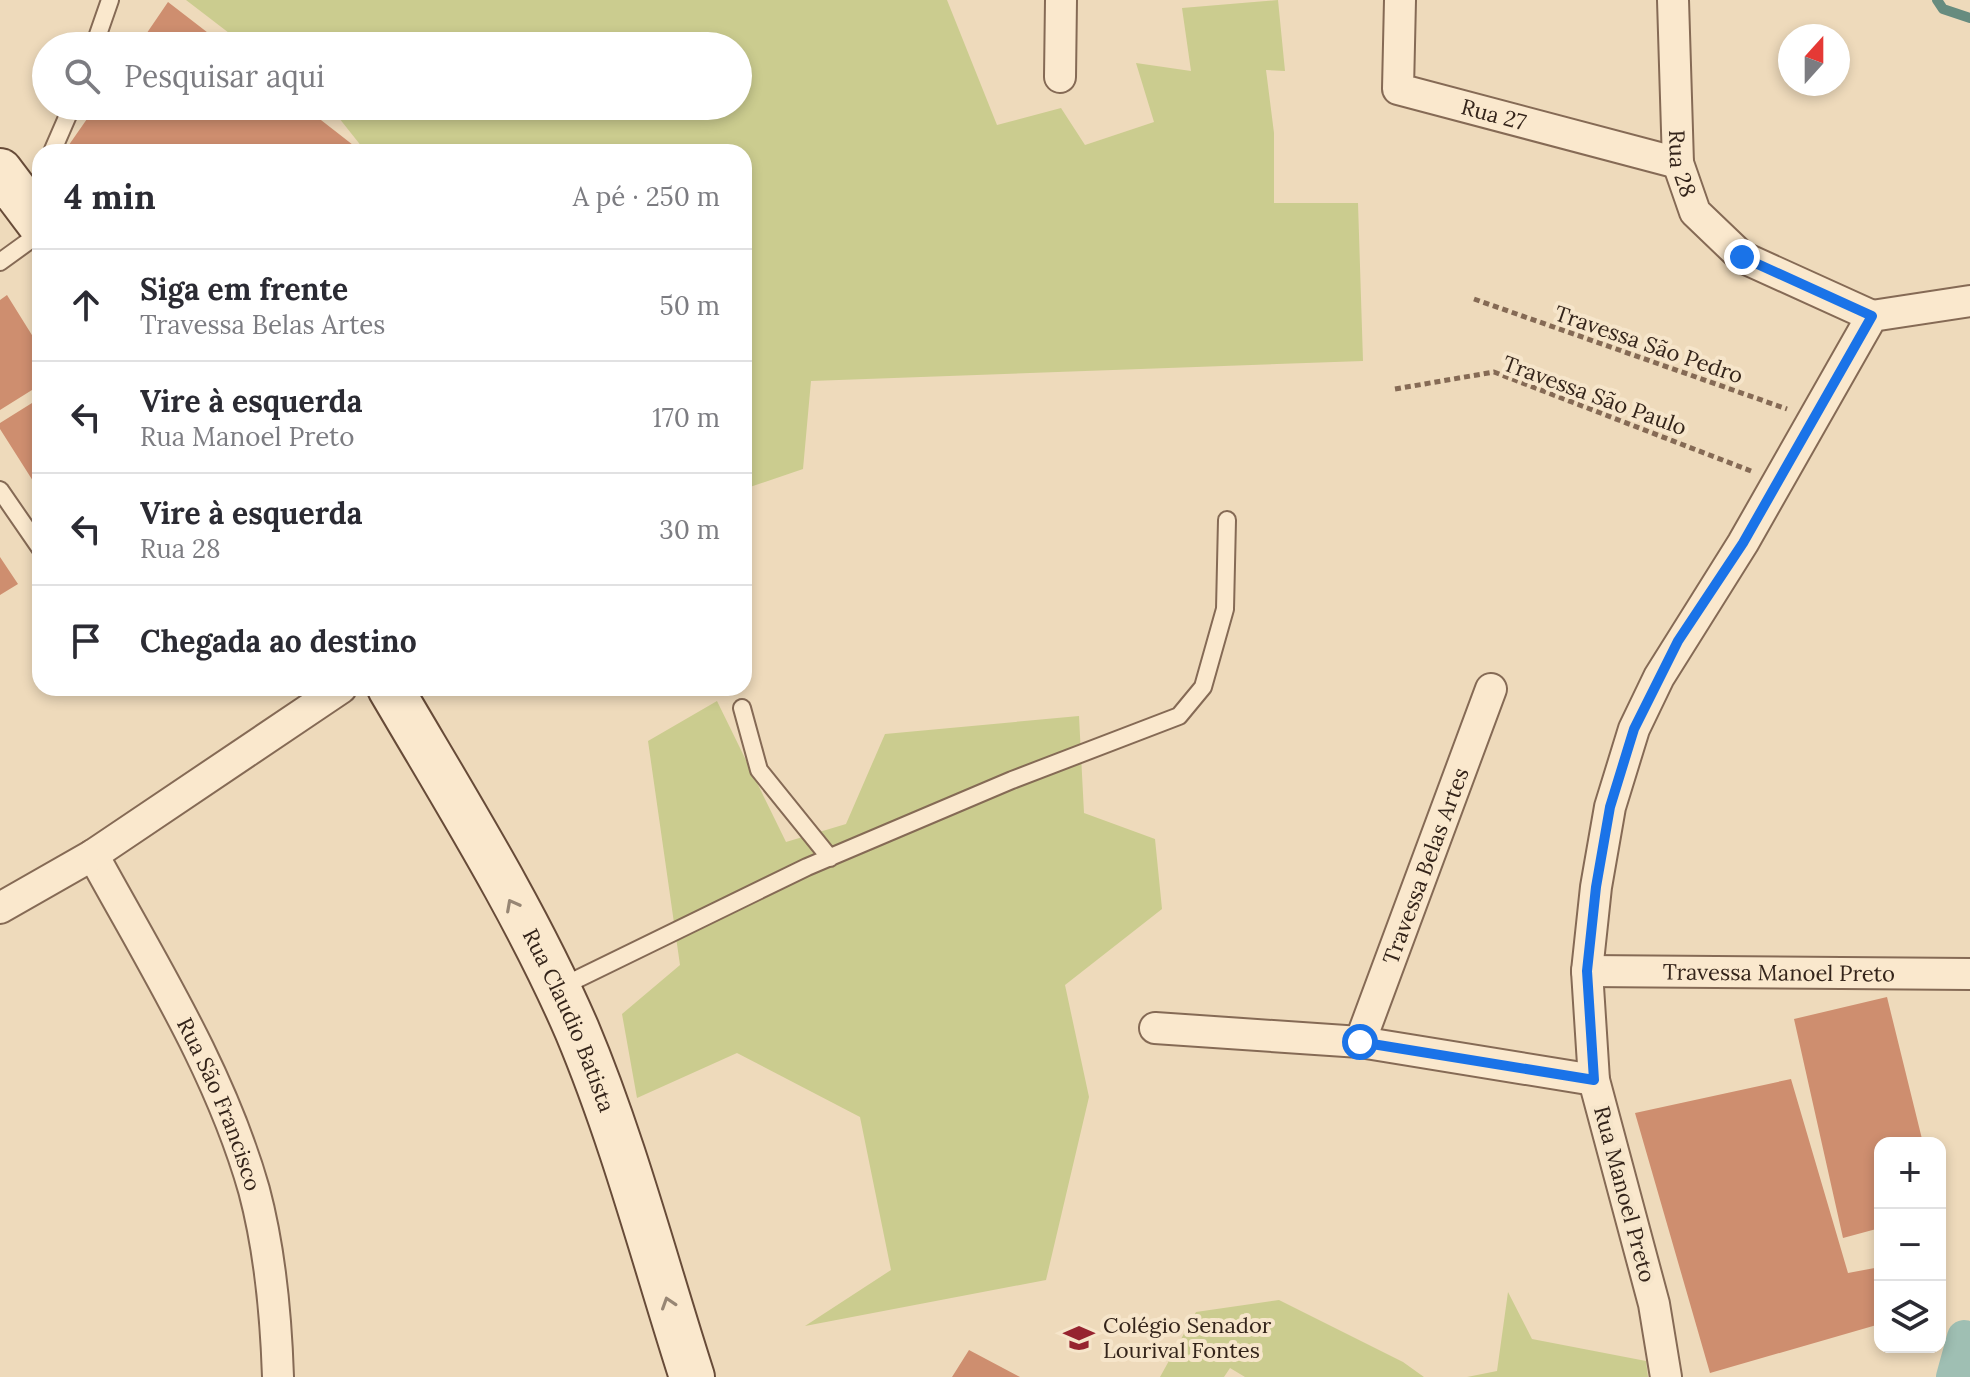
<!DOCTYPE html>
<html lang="pt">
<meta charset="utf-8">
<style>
:root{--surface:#fff;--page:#f2f2f3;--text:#2b2b33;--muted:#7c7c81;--line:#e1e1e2}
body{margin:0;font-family:Lora,serif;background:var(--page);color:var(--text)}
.controls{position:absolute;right:24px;bottom:24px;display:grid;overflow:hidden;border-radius:16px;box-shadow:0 4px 12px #0003}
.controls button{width:72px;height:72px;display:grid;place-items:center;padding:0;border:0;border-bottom:2px solid var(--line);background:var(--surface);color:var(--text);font:40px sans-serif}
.compass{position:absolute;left:1778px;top:24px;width:72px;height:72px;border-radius:50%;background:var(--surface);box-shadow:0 4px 12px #0003;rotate:21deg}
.stop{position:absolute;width:24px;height:24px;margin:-18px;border:6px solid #1a73e8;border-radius:50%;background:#fff}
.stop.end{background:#1a73e8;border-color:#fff;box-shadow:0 2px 8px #0008}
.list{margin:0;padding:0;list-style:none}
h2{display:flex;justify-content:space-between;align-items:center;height:104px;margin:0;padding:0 32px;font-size:34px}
h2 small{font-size:26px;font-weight:400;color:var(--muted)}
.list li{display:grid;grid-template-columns:52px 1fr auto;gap:24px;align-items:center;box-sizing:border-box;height:112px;padding:0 32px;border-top:2px solid var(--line)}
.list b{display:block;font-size:30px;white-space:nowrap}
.list p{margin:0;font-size:26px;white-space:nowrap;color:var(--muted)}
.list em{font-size:26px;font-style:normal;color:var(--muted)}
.icon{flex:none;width:44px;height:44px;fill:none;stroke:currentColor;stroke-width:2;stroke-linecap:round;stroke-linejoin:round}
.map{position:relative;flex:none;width:1970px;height:1377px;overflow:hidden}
.search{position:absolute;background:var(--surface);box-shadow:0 4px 12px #0003;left:32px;top:32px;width:720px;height:88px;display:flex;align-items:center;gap:20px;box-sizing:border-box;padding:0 28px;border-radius:44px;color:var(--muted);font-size:30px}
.panel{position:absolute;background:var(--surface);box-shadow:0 4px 12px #0003;left:32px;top:144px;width:720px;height:552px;border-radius:24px}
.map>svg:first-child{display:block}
.green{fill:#cbcc8f}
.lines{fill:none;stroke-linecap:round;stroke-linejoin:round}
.stream{stroke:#678c7f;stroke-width:10}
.canal{stroke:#9fbfb3;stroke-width:34}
.building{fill:#ce8e6f}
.lane-casing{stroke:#856a55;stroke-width:20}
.street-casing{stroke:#856a55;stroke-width:34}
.secondary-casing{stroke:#674b38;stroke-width:48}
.path{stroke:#856a55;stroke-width:5;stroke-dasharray:6 4;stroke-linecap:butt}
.lane{stroke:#fae8cd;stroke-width:16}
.street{stroke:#fae8cd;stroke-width:30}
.secondary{stroke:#fae8cd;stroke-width:44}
.oneway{stroke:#978674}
.route{stroke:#1a73e8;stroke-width:10}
.labels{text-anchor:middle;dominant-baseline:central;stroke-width:8;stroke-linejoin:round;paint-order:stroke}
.street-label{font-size:22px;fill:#34241a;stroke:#f6e5ca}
.poi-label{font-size:22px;fill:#34241a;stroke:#f6e5ca;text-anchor:start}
</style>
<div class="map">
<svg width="1970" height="1377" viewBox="0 0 1970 1377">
<rect width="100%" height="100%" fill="#eedabb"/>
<path class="green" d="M186,0h761l50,125 64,-17 24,37 69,-23 -18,-59 55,8 -9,-63 96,-8 7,71 -19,-1 8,63v70h84l5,158 -552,20 -8,88 -59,20v-337h-378l-27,-34 -15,-12h414v-60h-492z
M717,701l69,141 60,-18 39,-90 194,-18 5,97 71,26 7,70 -97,76 24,112 -43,183 -241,46 86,-56 -31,-153 -123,-64 -100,45 -15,-84 58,-49 -32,-224z
M1508,1292l24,47 114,22 2,16h-181l30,-6z
M1279,1300l124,62 21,15h-179l-15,-9 -6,9h-64l36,-65z"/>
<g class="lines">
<path class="stream" d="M1937,0l6,9 27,9"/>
<path class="canal" d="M1953,1377l11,-40"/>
</g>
<path class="building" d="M168,2l57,44h-87z
M96,106h207l59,46h-298z
M7,295l33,53v37l-40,25v-110z
M40,398v94l-40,-63v-6z
M0,557l18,27 -18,11z
M1887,997l36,146h-43v85l-37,10 -49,-219z
M1791,1079l57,194 32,-6v57l-170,49 -75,-260z
M969,1350l51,27h-68z"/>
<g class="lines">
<g class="lane-casing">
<path id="lane" d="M94,46l16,-46
M52,152l20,-46
M0,262l40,-29
M0,490l40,58
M742,708l17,62 71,88
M561,987l246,-120 205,-87 167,-64 24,-29 22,-78 2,-89"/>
</g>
<g class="street-casing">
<g id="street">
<path id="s1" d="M1400,0l-2,89 280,74"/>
<path id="s2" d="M1673,0l5,163 17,49 47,45 130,59"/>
<path d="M1060,77l1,-77"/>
<path id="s3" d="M93,855c59,108 127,215 161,335 16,60 22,125 24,187"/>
<path d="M0,908l93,-53 248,-167"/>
<path id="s4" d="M1587,971l383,3"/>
<path d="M1155,1028l205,14 234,38"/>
<path id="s5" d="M1360,1042l131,-353"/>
<path d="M1666,1377l-12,-73 -60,-224 -7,-109 9,-84 14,-80 24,-78 25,-52 84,-134 129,-227 98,-15"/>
</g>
</g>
<g class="secondary-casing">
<g id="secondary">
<path d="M0,171l40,53"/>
<path id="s6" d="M390,688c65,111 136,224 187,342 47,112 78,232 115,347"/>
</g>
</g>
<path class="path" d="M1474,299l313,110
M1395,389l99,-17 257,99"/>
<use href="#lane" class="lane"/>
<use href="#street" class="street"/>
<use href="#secondary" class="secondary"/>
</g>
<defs><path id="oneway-chevron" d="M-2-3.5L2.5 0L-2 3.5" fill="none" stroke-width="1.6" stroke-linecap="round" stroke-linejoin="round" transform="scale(2)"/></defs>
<g class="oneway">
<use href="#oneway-chevron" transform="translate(512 905) rotate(-118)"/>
<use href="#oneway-chevron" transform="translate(668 1303) rotate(-108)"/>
</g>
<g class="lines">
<path class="route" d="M1360,1042l234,38 -7,-109 9,-84 14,-80 24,-78 44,-88 65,-98 129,-227 -130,-59"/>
</g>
<defs>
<g id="school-bare" transform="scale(2.4)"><path d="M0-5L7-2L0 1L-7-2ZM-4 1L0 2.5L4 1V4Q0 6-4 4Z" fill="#96232f" stroke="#f6e5ca" stroke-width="2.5" paint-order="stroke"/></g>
</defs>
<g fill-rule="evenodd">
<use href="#school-bare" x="1079" y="1338"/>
</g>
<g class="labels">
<g class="street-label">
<text stroke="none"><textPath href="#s1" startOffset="188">Rua 27</textPath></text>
<text stroke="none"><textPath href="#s2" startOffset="164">Rua 28</textPath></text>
<text transform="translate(1649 344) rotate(19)">Travessa São Pedro</text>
<text transform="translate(1595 395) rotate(20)">Travessa São Paulo</text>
<text stroke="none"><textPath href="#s5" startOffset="188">Travessa Belas Artes</textPath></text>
<text stroke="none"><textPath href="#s4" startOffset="192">Travessa Manoel Preto</textPath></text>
<text stroke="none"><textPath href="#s6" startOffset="378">Rua Claudio Batista</textPath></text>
<text stroke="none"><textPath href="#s3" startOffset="280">Rua São Francisco</textPath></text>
<text transform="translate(1625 1194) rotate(75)">Rua Manoel Preto</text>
</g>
<g class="poi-label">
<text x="1103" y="1325">Colégio Senador<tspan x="1103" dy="25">Lourival Fontes</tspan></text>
</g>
</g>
</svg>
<div class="controls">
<button>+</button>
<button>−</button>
<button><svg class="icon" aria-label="layers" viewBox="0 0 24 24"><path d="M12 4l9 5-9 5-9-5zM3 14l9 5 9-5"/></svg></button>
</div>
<svg class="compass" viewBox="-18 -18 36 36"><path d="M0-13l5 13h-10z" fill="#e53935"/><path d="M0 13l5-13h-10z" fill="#7c7c81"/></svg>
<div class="stop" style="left:1360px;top:1042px"></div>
<div class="stop end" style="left:1742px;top:257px"></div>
<div class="search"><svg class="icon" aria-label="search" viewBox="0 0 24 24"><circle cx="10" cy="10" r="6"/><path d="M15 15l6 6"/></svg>Pesquisar aqui</div>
<section class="panel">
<h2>4 min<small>A pé · 250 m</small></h2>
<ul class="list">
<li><svg class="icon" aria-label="ahead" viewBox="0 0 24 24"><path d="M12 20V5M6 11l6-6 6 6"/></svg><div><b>Siga em frente</b><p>Travessa Belas Artes</p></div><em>50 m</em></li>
<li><svg class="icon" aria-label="left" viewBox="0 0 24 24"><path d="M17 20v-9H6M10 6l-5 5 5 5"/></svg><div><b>Vire à esquerda</b><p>Rua Manoel Preto</p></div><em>170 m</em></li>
<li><svg class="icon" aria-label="left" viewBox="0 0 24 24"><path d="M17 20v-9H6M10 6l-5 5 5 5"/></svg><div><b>Vire à esquerda</b><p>Rua 28</p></div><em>30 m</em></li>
<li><svg class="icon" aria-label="arrive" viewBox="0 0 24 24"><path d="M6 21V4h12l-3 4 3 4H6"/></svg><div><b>Chegada ao destino</b></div></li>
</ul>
</section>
</div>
